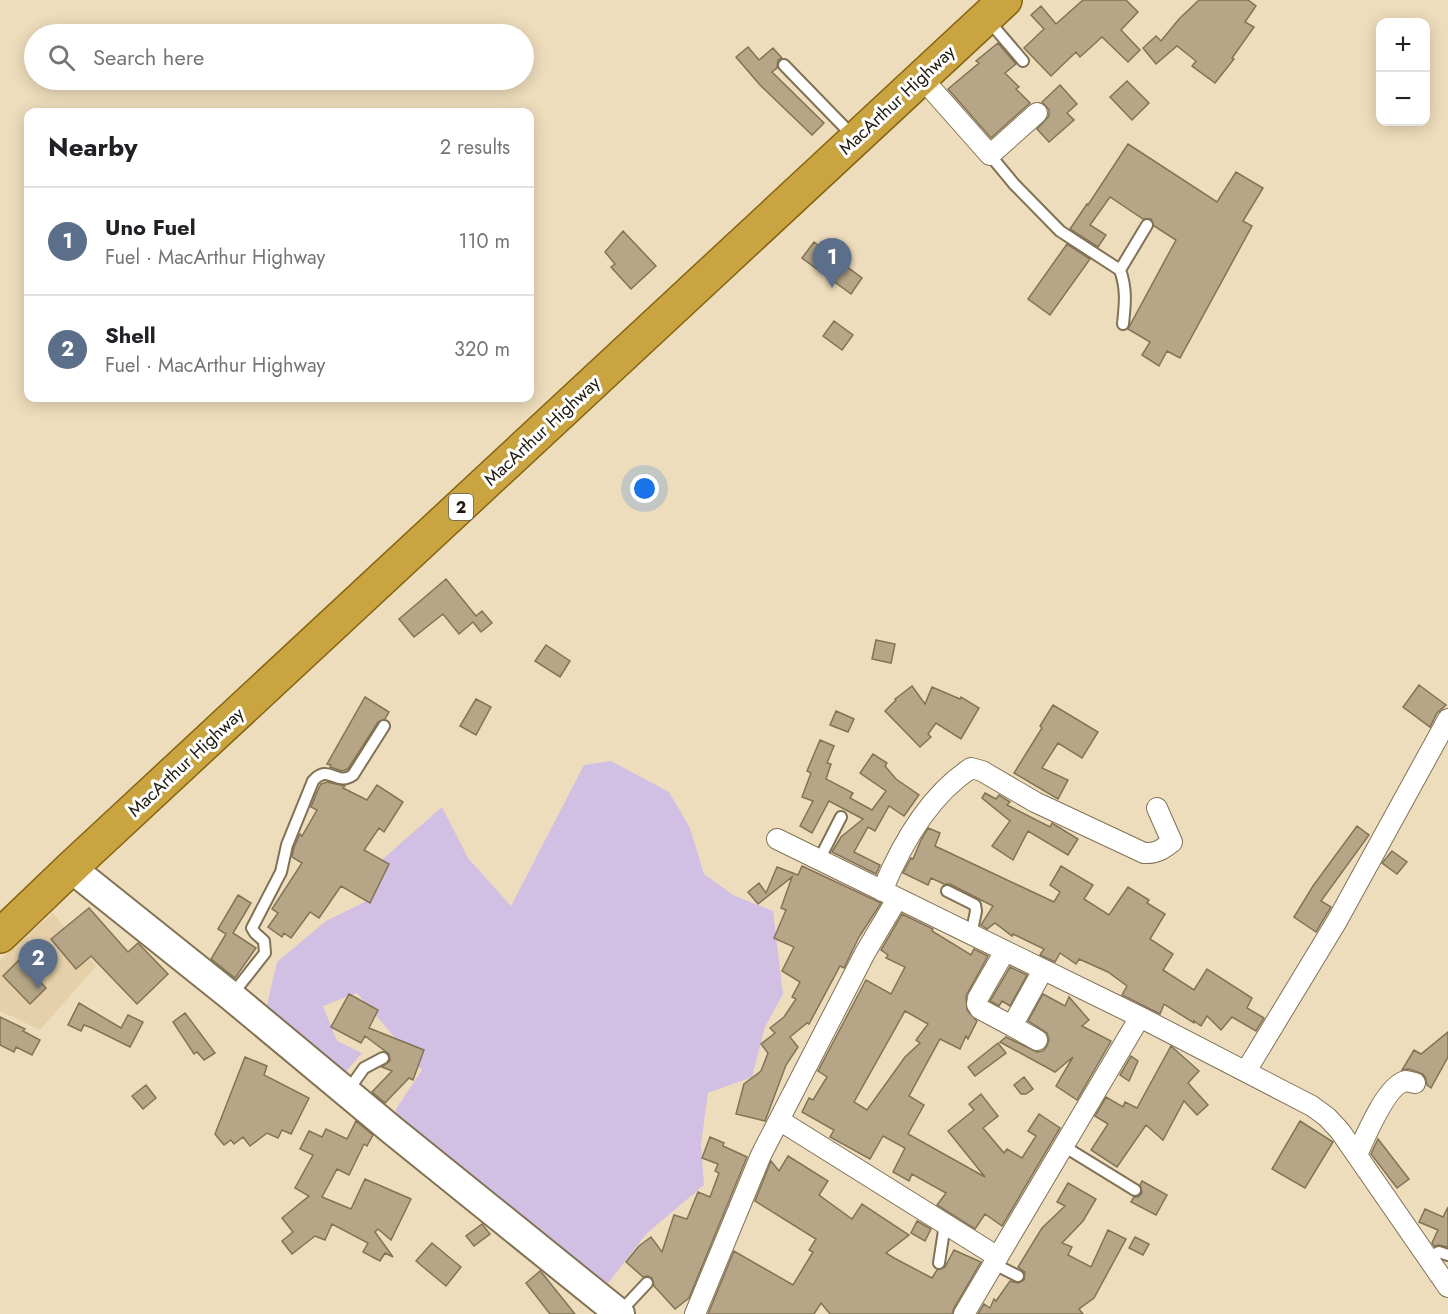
<!DOCTYPE html>
<meta charset="utf-8">
<style>
:root{--surface:#fff;--page:#f6f6f6;--text:#202124;--muted:#757577;--line:#e0e0e0;--accent:#111827}
body{margin:0;font-family:Jost,sans-serif;background:var(--page);color:var(--text)}
.controls{position:absolute;right:18px;top:18px;display:grid;overflow:hidden;border-radius:12px;box-shadow:0 3px 15px #0003}
.controls button{width:54px;height:54px;display:grid;place-items:center;padding:0;border:0;border-bottom:2px solid var(--line);background:var(--surface);color:var(--text);font:30px sans-serif}
.you{position:absolute;left:645px;top:489px;width:21px;height:21px;margin:-15px;border:4px solid #fff;border-radius:50%;background:#1a73e8;box-shadow:0 0 0 9px #1a73e833}
.badge{display:grid;place-items:center;width:39px;height:39px;border-radius:50%;background:var(--accent);color:#fff;font-size:20px;font-weight:700}
.pin{position:absolute;translate:-50% -50px;filter:drop-shadow(0 2px 3px #0008)}
.pin::after{content:'';position:absolute;top:32px;width:21px;height:18px;background:inherit;clip-path:polygon(0 0,100% 0,50% 100%)}
.list{margin:0;padding:0;list-style:none}
h2{display:flex;justify-content:space-between;align-items:center;height:78px;margin:0;padding:0 24px;font-size:26px}
h2 small{font-size:20px;font-weight:400;color:var(--muted)}
.list li{display:grid;grid-template-columns:39px 1fr auto;gap:18px;align-items:center;box-sizing:border-box;height:108px;padding:0 24px;border-top:2px solid var(--line)}
.list b{display:block;font-size:22px;white-space:nowrap}
.list p{margin:0;font-size:20px;white-space:nowrap;color:var(--muted)}
.list em{font-size:20px;font-style:normal;color:var(--muted)}
.icon{flex:none;width:33px;height:33px;fill:none;stroke:currentColor;stroke-width:2;stroke-linecap:round;stroke-linejoin:round}
.map{position:relative;flex:none;width:1448px;height:1314px;overflow:hidden}
.search{position:absolute;background:var(--surface);box-shadow:0 3px 15px #0003;left:24px;top:24px;width:510px;height:66px;display:flex;align-items:center;gap:15px;box-sizing:border-box;padding:0 21px;border-radius:33px;color:var(--muted);font-size:22px}
.panel{position:absolute;background:var(--surface);box-shadow:0 3px 15px #0003;left:24px;top:108px;width:510px;height:294px;border-radius:12px}
.map>svg:first-child{display:block}
.built{fill:#e5d0a9}
.green{fill:#d2bfe4}
.building{fill:#b6a687;stroke:#827355;stroke-width:1.5;fill-rule:evenodd}
.lines{fill:none;stroke-linecap:round;stroke-linejoin:round}
.service-casing{stroke:#817254;stroke-width:14}
.minor-casing{stroke:#817254;stroke-width:22}
.secondary-casing{stroke:#817254;stroke-width:32}
.trunk-casing{stroke:#866510;stroke-width:36}
.service{stroke:#fff;stroke-width:10}
.minor{stroke:#fff;stroke-width:20}
.secondary{stroke:#fff;stroke-width:28}
.trunk{stroke:#caa440;stroke-width:33}
.labels{text-anchor:middle;dominant-baseline:central;stroke-width:6;stroke-linejoin:round;paint-order:stroke}
.shield{fill:#fff;stroke:#635f56;stroke-width:1.5}
.shield-label{font-size:16px;font-weight:bold;fill:#201a0e}
.street-label{font-size:18px;fill:#201a0e;stroke:#fff}
</style>
<div class="map">
<svg width="1448" height="1314" viewBox="0 0 1448 1314">
<rect width="100%" height="100%" fill="#eeddbc"/>
<path class="built" d="M53,913l43,53 -56,64 -40,-19v-51z"/>
<path class="green" d="M611,761l58,31 21,36 14,46 29,21 40,16 10,83 -18,33 -13,50 -44,16 -7,51 3,41 -58,49 -40,52 -208,-165 -2,-12 26,-39 -65,-77 -34,13 14,35 25,12 -19,22 -77,-66 11,-47 49,-41 43,-21 7,-35 66,-58 26,51 43,48 73,-141z"/>
<path class="building" d="M1083,0h43l12,12 -17,18 19,20 -12,12 -26,-25 -22,20 -4,-5 -25,24 -27,-28 20,-19 -13,-14 10,-9 15,18z
M1199,0h49l8,6 -11,16 9,5 -22,31 2,1 -19,24 -23,-17 4,-5 -19,-15 -21,18 -13,-16 13,-12 5,5 18,-22z
M998,43l18,21 -11,9 14,14 -3,2 14,14 -39,35 -43,-49 31,-26 -3,-2z
M748,47l11,13 14,-12 9,10 -4,2 -1,8 -5,4 52,51 -12,12 -52,-50 -24,-28z
M1127,81l22,22 -17,17 -22,-23z
M1060,85l17,19 -10,9 7,7 -25,22 -12,-13 12,-13v-6l-7,-8z
M1128,144l89,58 19,-30 27,16 -20,33 9,5 -72,132 -13,-7 -8,15 -17,-11 8,-13 -22,-13 48,-89 -22,-14 -3,-7h-8l-33,-22 -20,28 16,10 -8,12 -28,-18 17,-25 1,1z
M623,231l33,35 -25,23 -20,-22 4,-3 -10,-12z
M814,242l48,36 -11,16 -49,-36z
M1067,244l23,15 -40,56 -22,-16z
M834,321l19,14 -11,15 -19,-14z
M446,579l30,37 6,-5 10,12 -11,9 -8,-10 -14,12 -16,-20 -29,23 -15,-18z
M876,640l19,4 -4,19 -19,-4z
M546,645l24,16 -10,16 -25,-16z
M1419,685l27,20 -9,8 -7,14 -27,-20z
M912,686l13,18 7,-17 28,12 1,-2 18,11 -18,31 -25,-16 -8,11 3,3 -11,10 -35,-36 11,-11 -1,-1z
M365,697l24,15 -4,7 -7,3 -30,47 -6,2 -12,-4 1,-2 -4,-1z
M476,699l15,8 -15,28 -16,-9z
M1053,705l45,27 -16,26 -24,-15 -16,25 26,12 -10,19 -44,-26 28,-45 -2,-2z
M836,711l18,8 -6,13 -18,-7z
M820,740l14,6 -7,17 4,1 -5,15 27,14 -3,5 22,12 14,-19 -26,-18 13,-19 14,9 -2,3 11,13 23,16 -15,21 -15,-10 -14,25 -7,-4 -14,25 26,13 -4,9 -44,-22 9,-15 22,-18 -34,-18 -17,32 -12,-7 13,-25 -11,-4 9,-24 -4,-2z
M327,782l18,4 -2,2 24,12 10,-15 26,17 -19,30 -5,-4 -15,22 25,14 -19,39 -29,-17 -22,32 -9,-6 -19,26 -7,-5 -2,4 -14,-10 10,-14 -6,-4 30,-46 -10,-6 2,-10 6,-13 2,2 15,-26 -6,-3 6,-15 4,-8z
M985,793l11,6 3,-4 11,7 -3,3 43,22 2,-4 3,2 23,14 -10,16 -40,-24 -15,29 -21,-14 18,-25 -28,-23z
M1357,826l12,9 -48,66 10,6 -15,25 -22,-15 19,-31z
M928,828l12,5 -5,13 119,56 6,-10 -10,-7 11,-19 32,19 -9,14 25,16 19,-28 21,13 -2,3 18,11 -15,25 23,15 -10,16 31,20 13,-21 45,29 -5,10 17,10 -8,13 -24,-14 -11,13 -14,-14 -6,10 -7,-5v2l-30,-19 -4,10 -38,-19 5,-9 -19,-14 -29,-13 -3,5 -16,-11 -5,9 -15,-7 4,-6 -31,-15 -1,2 -17,-13 -8,6 -6,-4 12,-19 -43,-22h-6l-13,-6 -3,7 -25,-12 8,-15 2,1 8,-19z
M1392,851l15,11 -10,12 -15,-11z
M802,866l79,37 -22,34 -15,31 -4,-2 -31,58 -2,-1 -17,14 8,10 -12,18 -21,56 -29,-7 8,-30 17,-13 7,-18 -7,-9 14,-11 -5,-5 14,-11 12,-18 -4,-2 8,-15 -18,-11 12,-24 -20,-9 12,-28 -5,-2 11,-31 -34,27 -10,-12 11,-9 7,10 11,-26 21,8z
M238,895l13,8 -18,30 23,15 -21,30 -24,-19 15,-25 -8,-5z
M89,908l39,44 10,-9 30,31 -31,30 -46,-48 -15,13 -25,-30z
M902,914l31,15 -1,2 39,24 3,-6 14,7 -22,40 1,14 10,11 -9,18 -2,-3 -6,13 -20,-10 -31,57 15,9 -16,29 77,43 -37,-46 26,-21 -5,-6 12,-10 17,22 -15,12 21,25 3,-4 15,9 14,-22 -8,-5 11,-17 21,14 -58,98 -17,-12 -10,15 -38,-24 9,-12 -34,-19 -3,7 -16,-9 12,-24 -22,-12 -13,23 -40,-22 4,-7 -32,-18 7,-14 4,2 14,-23 -9,-6 48,-91 25,14 14,-27 -19,-9 2,-3 -7,-5zM905,1011l23,13 -12,16 4,3 -15,14 -38,53 -13,-8z
M19,960l27,28 -16,16 -27,-28z
M1010,967l17,8 -17,31 -8,-5 -3,5 -9,-5z
M349,994l29,16 -9,18 55,22 -11,30 -4,-2 -24,25 -13,-11 20,-21 -10,-4 8,-6 -1,-7 -24,-18 -4,7 -30,-16z
M1043,994l22,12 4,-9 20,23 -7,6 29,15 -34,59 -21,-14 17,-29 -18,15 -55,-30 6,-5 31,15 6,-1 4,-5 2,-6 -2,-7 -19,-12z
M79,1003l42,25 7,-13 15,7 -13,25 -38,-19 -8,-3 -3,6 -13,-6z
M185,1013l30,40 -11,7 -7,-8 -3,2 -21,-32z
M0,1017l25,12 -2,2 17,9 -8,15 -16,-8 -2,5 -14,-7z
M1448,1032v25l-17,31 -4,-3 -1,-6 -3,-5 -14,-5 -7,1 12,-20 7,4z
M998,1043l8,10 -31,23 -7,-9z
M1171,1046l28,25 -11,12 20,22 -11,10 -13,-14 -21,39 -17,-15 -29,42 -26,-17 17,-26 -13,-8 11,-19 17,10 2,-5 12,6z
M1131,1056l7,5 -9,20 -9,-6z
M245,1057l22,9 -3,9 45,23 -18,36 -9,-4 -4,8 -11,-5 -17,13 -7,-9 -9,7 -3,-4 -7,5 -9,-11z
M1024,1077l9,12 -7,5h-5l-7,-9z
M146,1085l10,13 -13,11 -11,-13z
M356,1121l17,14 -6,11 -3,-2 -15,31 -12,-6 -15,28 29,12 14,-30 46,20 -20,41 -13,-11 -3,3 18,25 -8,-4 -5,8 -17,-9 5,-9 -36,-19 -7,16 -10,-4 -23,18 -10,-13 11,-9 -11,-14 27,-22 -14,-8 18,-33 -13,-6 9,-18 13,6 4,-8 21,10z
M1300,1121l33,21 -28,46 -33,-19z
M710,1137l14,6 -1,3 24,11 -58,141 -14,11 -21,-23 -2,-8 -4,-2 -5,1 -17,-15 13,-16 12,-9 11,15 12,-37 13,4 11,-27 12,5 9,-24 -4,-2 3,-7 -16,-6z
M1378,1139l31,40 -12,9 -26,-34z
M788,1156l40,25 -9,14 33,24 10,-15 47,31 -23,18 8,5 38,20 5,-8 8,-3 9,-17 27,12 -27,46 -2,6h-122l-9,-11 -7,11h-106l26,-63 59,34 20,-33 -4,-2 7,-11 -61,-38 16,-40 8,10z
M1142,1181l25,14 -11,20 -25,-13 3,-5h4l4,-4 -2,-8z
M1068,1183l28,16 -13,22 -21,22 10,4 -4,8 23,12 17,-37 18,9 -32,59 -15,11 4,5h-105l6,-10 6,4 4,-9 2,2 14,-20 8,2 6,-3 1,-8 -7,-5 24,-39 23,-22 -8,-4z
M1448,1207v40l-9,-2 -5,1 -2,-3 6,-13 -19,-8 6,-13 18,8z
M917,1221l14,8 -6,12 -14,-8z
M482,1224l8,10 -16,12 -8,-10z
M1135,1237l14,7 -6,11 -14,-7z
M432,1243l29,24 -15,19 -30,-25z
M540,1271l2,2 33,41h-25l-24,-31z"/>
<g class="lines">
<g class="service-casing">
<path id="service" d="M988,20l35,41
M784,65l69,71
M990,155l24,29 46,47 60,39 27,-45
M1120,270c7,19 5,35 3,54
M819,860l22,-43
M947,891l28,14 1,6 -5,24
M231,996l34,-43 -1,-12 -9,-8 -3,-5 29,-56 6,-27 26,-64c16,-18 23,6 40,-6l31,-49
M347,1092l17,-24 19,-10
M1065,1147l70,43
M1428,1258l11,-6 9,3
M939,1263l6,-39
M994,1264l24,12
M619,1313l28,-30"/>
</g>
<g class="minor-casing">
<path id="minor" d="M921,77l69,78 47,-42
M777,839l363,178 172,89 15,11 13,14 108,156
M882,891c19,-46 46,-95 89,-123l11,3 53,31 109,51c12,1 19,-4 28,-11l-15,-34
M1005,951l-27,47 -1,6 3,5 32,17
M1037,1040l-25,-14 31,-56
M1246,1071l91,-150 111,-202
M779,1120l219,137
M1357,1155c8,-18 30,-71 49,-74l9,2
M695,1314l66,-159 104,-202 32,-54
M964,1314l176,-297"/>
</g>
<g class="secondary-casing">
<path id="secondary" d="M71,868l160,128 161,134 228,184"/>
</g>
<g class="trunk-casing">
<path id="trunk" d="M0,936l71,-68 934,-868"/>
</g>
<use href="#service" class="service"/>
<use href="#minor" class="minor"/>
<use href="#secondary" class="secondary"/>
<use href="#trunk" class="trunk"/>
</g>
<g class="labels">
<rect class="shield" x="449" y="494" width="24" height="26" rx="4.5"/>
<g class="shield-label">
<text x="461" y="507">2</text>
</g>
<g class="street-label">
<text transform="translate(897 100) rotate(-43)">MacArthur Highway</text>
<text transform="translate(542 431) rotate(-43)">MacArthur Highway</text>
<text transform="translate(186 762) rotate(-43)">MacArthur Highway</text>
</g>
</g>
</svg>
<div class="controls">
<button>+</button>
<button>−</button>
</div>
<div class="you"></div>
<div class="pin badge" style="left:832px;top:288px;background:#5c6f8a">1</div>
<div class="pin badge" style="left:38px;top:989px;background:#5c6f8a">2</div>
<div class="search"><svg class="icon" aria-label="search" viewBox="0 0 24 24"><circle cx="10" cy="10" r="6"/><path d="M15 15l6 6"/></svg>Search here</div>
<section class="panel">
<h2>Nearby<small>2 results</small></h2>
<ul class="list">
<li><span class="badge" style="background:#5c6f8a">1</span><div><b>Uno Fuel</b><p>Fuel · MacArthur Highway</p></div><em>110 m</em></li>
<li><span class="badge" style="background:#5c6f8a">2</span><div><b>Shell</b><p>Fuel · MacArthur Highway</p></div><em>320 m</em></li>
</ul>
</section>
</div>
